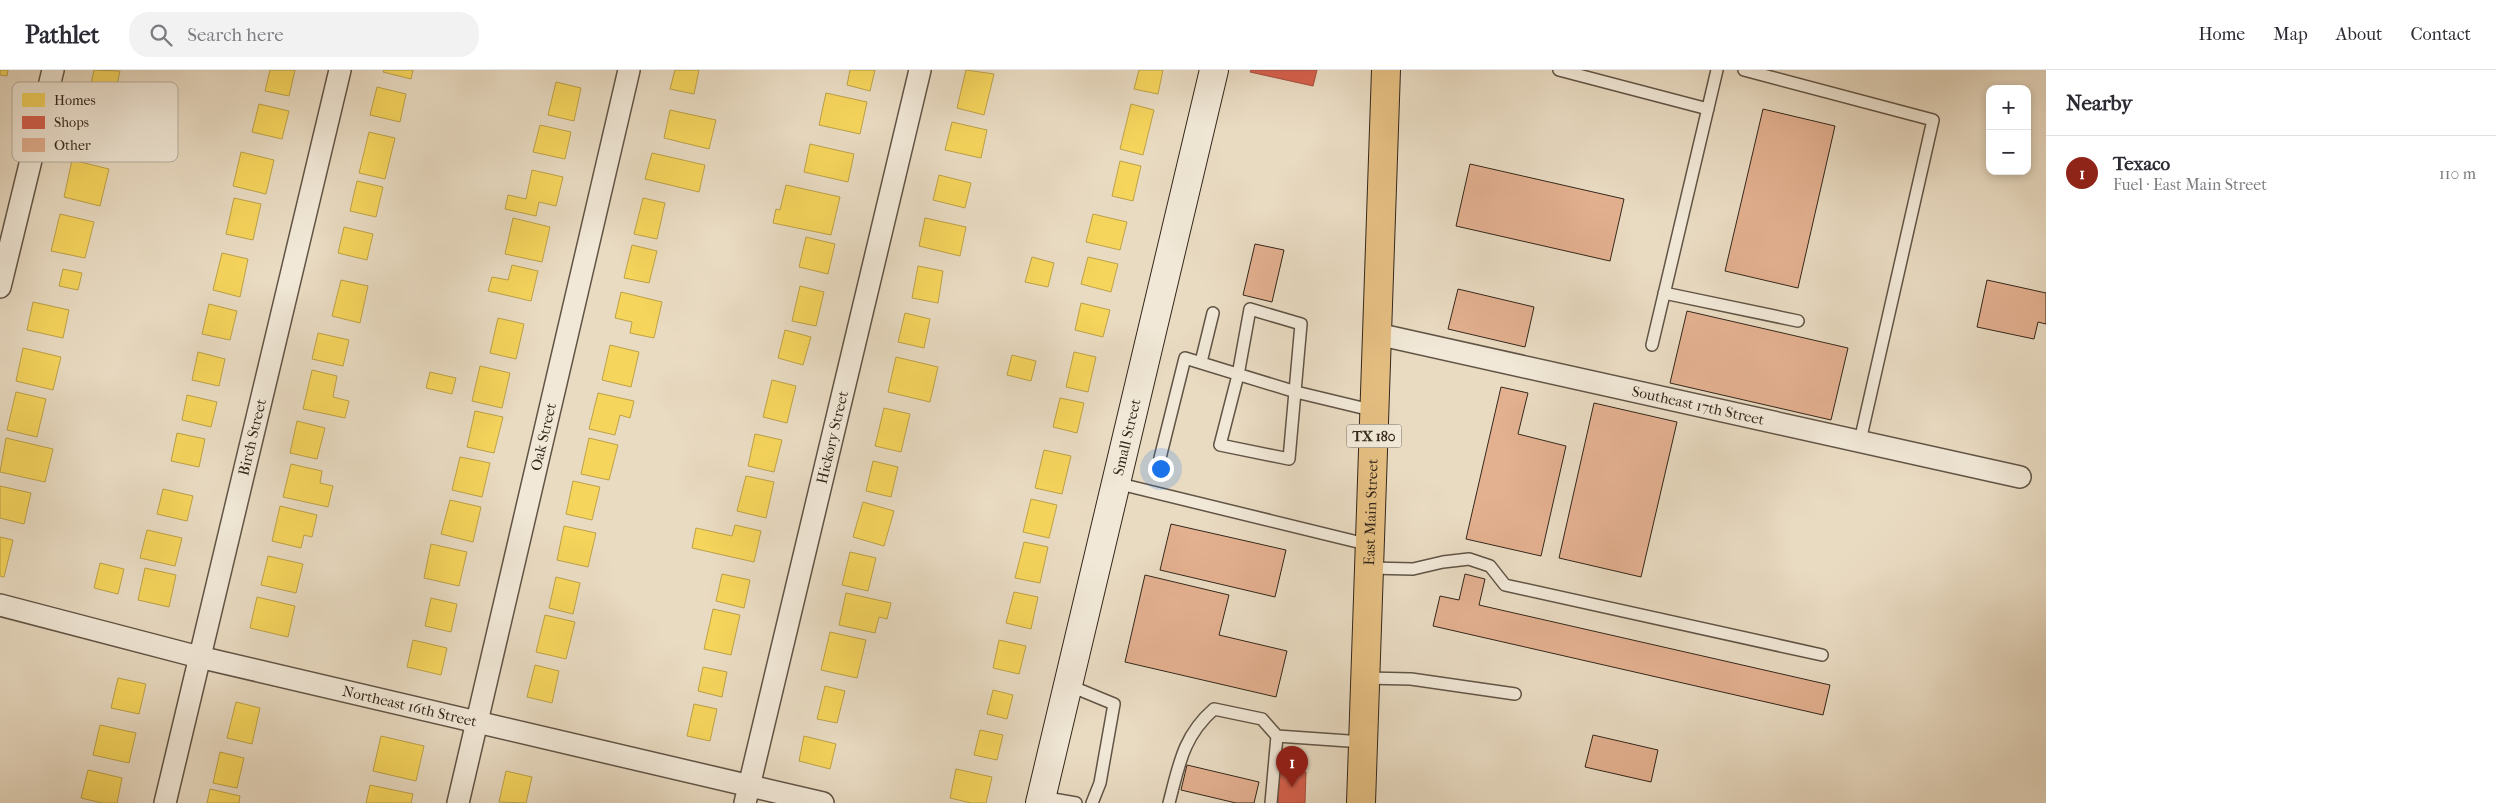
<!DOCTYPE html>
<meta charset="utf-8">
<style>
:root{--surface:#fff;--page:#f2f2f3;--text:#2b2b33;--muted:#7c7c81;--line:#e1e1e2;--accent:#8f2418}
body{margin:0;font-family:"IM FELL French Canon",serif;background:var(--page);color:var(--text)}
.controls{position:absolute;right:15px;top:15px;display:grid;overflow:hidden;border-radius:10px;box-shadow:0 2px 8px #0003}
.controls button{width:45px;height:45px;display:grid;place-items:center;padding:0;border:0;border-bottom:1px solid var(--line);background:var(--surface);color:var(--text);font:25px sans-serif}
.you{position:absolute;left:1160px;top:398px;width:18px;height:18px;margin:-12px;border:4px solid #fff;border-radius:50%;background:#1a73e8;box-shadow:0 0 0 8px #1a73e833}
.badge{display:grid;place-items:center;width:32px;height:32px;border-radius:50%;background:var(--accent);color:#fff;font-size:16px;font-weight:700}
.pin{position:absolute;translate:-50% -41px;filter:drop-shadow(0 1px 2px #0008)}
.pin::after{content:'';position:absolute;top:26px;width:18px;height:15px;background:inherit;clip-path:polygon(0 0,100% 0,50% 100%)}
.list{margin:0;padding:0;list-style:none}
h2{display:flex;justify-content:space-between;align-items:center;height:65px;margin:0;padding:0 20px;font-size:21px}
h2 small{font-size:16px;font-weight:400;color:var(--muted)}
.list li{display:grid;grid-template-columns:32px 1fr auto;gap:15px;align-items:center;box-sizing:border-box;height:75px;padding:0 20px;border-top:1px solid var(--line)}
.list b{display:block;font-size:19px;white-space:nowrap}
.list p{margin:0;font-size:16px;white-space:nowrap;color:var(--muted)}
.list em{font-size:16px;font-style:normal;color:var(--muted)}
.icon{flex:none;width:28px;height:28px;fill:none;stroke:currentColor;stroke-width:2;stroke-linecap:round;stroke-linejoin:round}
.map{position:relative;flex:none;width:2046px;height:733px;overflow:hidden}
header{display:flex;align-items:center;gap:30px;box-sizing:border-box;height:70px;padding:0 25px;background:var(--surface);border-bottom:1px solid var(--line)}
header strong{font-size:24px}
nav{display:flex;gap:28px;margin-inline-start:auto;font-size:18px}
.search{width:350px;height:45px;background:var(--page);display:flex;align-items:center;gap:12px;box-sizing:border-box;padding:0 18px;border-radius:20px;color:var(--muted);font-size:19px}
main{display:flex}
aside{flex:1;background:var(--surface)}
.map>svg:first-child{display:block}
.homes{fill:#f6d55c;stroke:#bca148}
.shops{fill:#d6604d;stroke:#a54f3e}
.building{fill:#e3b090;stroke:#34271b}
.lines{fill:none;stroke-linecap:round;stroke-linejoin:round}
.lane-casing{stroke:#615445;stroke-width:14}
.street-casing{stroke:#615445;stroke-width:24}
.secondary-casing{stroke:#34271b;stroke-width:30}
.primary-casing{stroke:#34271b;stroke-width:30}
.lane{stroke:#f1e8d7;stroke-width:11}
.street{stroke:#f1e8d7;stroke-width:21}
.secondary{stroke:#f1e8d7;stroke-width:28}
.primary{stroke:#e4be81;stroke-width:28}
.labels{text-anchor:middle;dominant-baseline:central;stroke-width:5;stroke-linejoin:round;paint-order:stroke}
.shield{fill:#f1e8d7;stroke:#6d6153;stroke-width:1}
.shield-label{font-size:14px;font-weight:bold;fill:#34271b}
.street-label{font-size:15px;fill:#34271b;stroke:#f1e8d7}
.key{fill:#f1e8d7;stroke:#b8ae9f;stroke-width:1}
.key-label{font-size:14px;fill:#34271b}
</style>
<header>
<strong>Pathlet</strong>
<div class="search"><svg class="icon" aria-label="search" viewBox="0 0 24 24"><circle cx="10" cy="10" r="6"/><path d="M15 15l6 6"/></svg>Search here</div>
<nav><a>Home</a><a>Map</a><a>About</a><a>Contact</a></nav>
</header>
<main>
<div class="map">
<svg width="2046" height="733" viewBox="0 0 2046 733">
<rect width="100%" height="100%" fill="#e9dbc2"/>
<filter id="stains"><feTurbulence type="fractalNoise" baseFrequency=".004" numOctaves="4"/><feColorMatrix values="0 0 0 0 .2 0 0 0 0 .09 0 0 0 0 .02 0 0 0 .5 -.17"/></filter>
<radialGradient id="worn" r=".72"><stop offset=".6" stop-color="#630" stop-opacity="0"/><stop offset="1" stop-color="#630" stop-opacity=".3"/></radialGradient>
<path class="homes" d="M0,0h8l-1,6 -7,-1z
M94,0l26,1 -8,37 -25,-6z
M270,0h25l-6,26 -24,-5z
M384,0h29l-2,9 -28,-7z
M675,0h24l-5,24 -24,-5z
M850,0h25l-5,21 -23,-6z
M966,0l28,4 -10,41 -27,-7z
M1139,0h24l-5,24 -24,-5z
M556,12l25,6 -7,33 -26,-6z
M377,17l29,7 -6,28 -30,-7z
M826,23l41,9 -7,32 -41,-9z
M259,34l30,7 -7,28 -30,-7z
M1131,34l23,6 -11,45 -23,-6z
M670,40l46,10 -7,29 -45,-11z
M952,52l35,8 -6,28 -36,-8z
M540,55l31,7 -6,27 -32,-7z
M369,62l26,6 -10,41 -26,-6z
M810,74l44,10 -6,28 -44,-10z
M241,82l33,8 -8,34 -33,-8z
M652,83l53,12 -6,27 -54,-13z
M72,90l37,9 -9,37 -36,-9z
M1120,91l21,5 -8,35 -21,-5z
M532,100l31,7 -7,29 -17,-4 -3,14 -31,-7 3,-14 18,4z
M939,105l32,8 -6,25 -32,-8z
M357,111l26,6 -7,30 -26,-6z
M786,115l54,12 -9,38 -58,-12 3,-14 4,1z
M234,128l27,6 -8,36 -27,-6z
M643,128l22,5 -8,36 -23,-5z
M60,144l34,8 -9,36 -34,-7z
M1093,144l34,8 -7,28 -34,-8z
M513,148l37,9 -8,35 -37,-8z
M925,148l41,9 -6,29 -41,-10z
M344,157l29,7 -6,26 -29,-7z
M806,167l29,7 -7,30 -29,-7z
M632,175l25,6 -8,32 -25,-5z
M222,183l26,6 -8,38 -27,-7z
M1032,187l22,6 -6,24 -23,-5z
M1088,187l30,7 -7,28 -30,-8z
M512,195l26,6 -7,30 -43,-10 4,-14 16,3z
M918,196l25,5 -5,32 -26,-5z
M63,199l19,4 -4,17 -19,-4z
M341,210l27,6 -8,37 -28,-7z
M800,216l24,6 -8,34 -24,-5z
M621,222l41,10 -8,36 -24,-5 2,-11 -17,-4z
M33,232l36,8 -6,28 -36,-8z
M1081,233l29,7 -7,27 -28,-7z
M209,234l28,7 -7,29 -28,-6z
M905,243l25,6 -6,29 -26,-6z
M498,248l26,6 -8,35 -26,-6z
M785,260l26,7 -8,28 -25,-7z
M318,263l31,7 -6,26 -31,-7z
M610,275l29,7 -8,35 -29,-7z
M23,278l38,9 -8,33 -37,-9z
M198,282l27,7 -6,27 -27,-6z
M1074,282l22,5 -8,35 -22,-5z
M1012,285l24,6 -5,20 -24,-6z
M896,287l42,10 -8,35 -42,-10z
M480,296l30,7 -8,35 -30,-7z
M312,300l25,6 -4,21 16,4 -4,17 -42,-9z
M430,302l26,6 -4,16 -26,-6z
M772,310l24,6 -9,37 -24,-6z
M16,322l30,7 -9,38 -30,-7z
M598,323l36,8 -4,17 -10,-3 -5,20 -26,-6z
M187,325l30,7 -6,25 -29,-7z
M1060,328l24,5 -7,30 -24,-6z
M884,338l26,6 -9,38 -26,-6z
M475,341l28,6 -9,36 -27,-6z
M297,351l28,7 -8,31 -27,-6z
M177,363l28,6 -6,28 -28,-6z
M755,364l27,6 -8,32 -26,-6z
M6,368l47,11 -8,33 -45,-10z
M589,368l29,7 -9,35 -28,-6z
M1044,380l27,6 -9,38 -27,-6z
M460,387l30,6 -8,34 -30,-7z
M873,391l25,6 -7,30 -25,-6z
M291,394l31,7 -2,12 13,3 -5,21 -45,-10z
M746,406l28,6 -8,36 -29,-7z
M573,411l27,6 -8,33 -26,-6z
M0,416l31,7 -7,31 -24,-6z
M163,419l30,7 -6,25 -30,-7z
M1031,429l26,6 -8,33 -26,-6z
M450,430l31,7 -8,35 -32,-8z
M863,432l31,9 -10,35 -31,-9z
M280,436l37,9 -5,22 -8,-2 -3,13 -29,-7z
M735,455l26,6 -7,31 -62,-14 4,-20 36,8z
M564,456l32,7 -8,34 -31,-7z
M147,460l35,8 -7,28 -35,-8z
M0,467l13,3 -9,37 -4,-1z
M1024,472l24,5 -8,36 -25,-5z
M431,474l36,8 -8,34 -35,-8z
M850,482l26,6 -8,33 -26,-6z
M268,486l35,8 -7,29 -35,-8z
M100,493l24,6 -6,25 -24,-6z
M145,498l31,7 -7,32 -31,-7z
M722,504l28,6 -6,28 -28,-7z
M556,507l24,6 -7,31 -24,-6z
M1014,522l24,5 -7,32 -25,-6z
M846,523l45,10 -4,16 -8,-2 -4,16 -36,-8z
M257,527l38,9 -7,31 -38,-9z
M431,528l26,6 -6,28 -26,-6z
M713,539l27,6 -9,40 -27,-6z
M545,545l30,7 -9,37 -30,-7z
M830,562l36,8 -9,38 -36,-8z
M413,570l34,8 -6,27 -34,-8z
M999,570l27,6 -7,28 -26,-6z
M535,595l24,6 -7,32 -25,-6z
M703,597l24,5 -5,25 -24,-6z
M118,608l28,6 -7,30 -28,-6z
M825,616l20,5 -8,32 -20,-4z
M993,620l20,5 -6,24 -20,-5z
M236,632l24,6 -8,36 -25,-6z
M694,634l23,5 -7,32 -23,-5z
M100,655l36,8 -7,30 -36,-8z
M980,660l23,5 -6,25 -23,-5z
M381,666l43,10 -8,35 -43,-10z
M804,666l32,8 -6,25 -31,-8z
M220,682l24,6 -7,30 -24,-5z
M956,699l36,8 -6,26h-15l-21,-5z
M88,700l34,8 -5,25h-15l-21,-5z
M506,701l26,6 -6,26 -27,-1z
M370,715l43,9 -2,9h-45z
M210,719l30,7 -1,7h-32z"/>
<path class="shops" d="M1251,0h66l-4,16 -63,-14z
M1278,701l28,1 -1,31h-27z"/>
<path class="building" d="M1763,39l72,17 -37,162 -73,-17z
M1470,94l154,35 -14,62 -154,-35z
M1255,174l29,6 -12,52 -29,-7z
M1987,210l59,13v31l-8,-2 -4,17 -57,-12z
M1458,219l76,18 -9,40 -77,-18z
M1687,241l161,37 -17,72 -161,-37z
M1501,317l27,6 -10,41 48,12 -25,110 -75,-17z
M1594,333l83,19 -36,155 -82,-19z
M1171,454l115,26 -11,47 -115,-27z
M1465,504l20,5 -6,26 351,80 -7,30 -390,-89 7,-30 19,4z
M1145,505l84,20 -10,40 68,16 -11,46 -151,-35z
M1593,665l65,15 -7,32 -66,-15z
M1187,695l72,17 -5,21h-18l-55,-13z"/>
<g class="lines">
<g class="lane-casing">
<path id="lane" d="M1559,0l149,39
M1744,0l189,50 -73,321
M1664,223l134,28
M1250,239l51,15 -12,135 -69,-14 18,-70z
M1652,275l65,-275
M1201,292l12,-49
M1160,388l25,-100 111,34 79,19
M1116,413l254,62
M1369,498l44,1 30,-7 26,-3 21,7 15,19 317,70
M1365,608l46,1 104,15
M1068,615l46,19 -14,79 -8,20
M1041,727l35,6
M1169,733c10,-38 14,-67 45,-94l48,10 15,17
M1271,733l6,-67 86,6"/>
</g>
<g class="street-casing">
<g id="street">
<path d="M0,217l53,-217"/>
<path id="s1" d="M1377,264l643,143"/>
<path id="s2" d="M0,535l199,52 624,146"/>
<path id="s3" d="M165,733l175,-733"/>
<path id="s4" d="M458,733l171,-733"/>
<path id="s5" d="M745,733l175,-733"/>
</g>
</g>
<g class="secondary-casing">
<g id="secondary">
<path id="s6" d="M1040,733l174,-733"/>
</g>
</g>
<g class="primary-casing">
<g id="primary">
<path id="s7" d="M1361,733l25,-733"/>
</g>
</g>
<use href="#lane" class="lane"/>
<use href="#street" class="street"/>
<use href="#secondary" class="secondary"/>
<use href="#primary" class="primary"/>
</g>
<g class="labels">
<rect class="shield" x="1346.5" y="354.5" width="55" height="23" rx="4"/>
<g class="shield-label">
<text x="1374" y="366">TX 180</text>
</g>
<g class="street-label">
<text stroke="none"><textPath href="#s1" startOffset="329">Southeast 17th Street</textPath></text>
<text stroke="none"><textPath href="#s3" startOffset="376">Birch Street</textPath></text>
<text stroke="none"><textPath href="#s4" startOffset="376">Oak Street</textPath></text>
<text stroke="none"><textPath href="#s5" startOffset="376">Hickory Street</textPath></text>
<text stroke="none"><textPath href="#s6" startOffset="376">Small Street</textPath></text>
<text stroke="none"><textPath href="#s7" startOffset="291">East Main Street</textPath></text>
<text stroke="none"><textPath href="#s2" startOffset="422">Northeast 16th Street</textPath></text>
</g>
</g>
<rect x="12" y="12" width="166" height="80" rx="8" class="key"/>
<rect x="22" y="23" width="23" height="14" fill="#f6d55c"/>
<rect x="22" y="46" width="23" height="13" fill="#d6604d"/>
<rect x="22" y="68" width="23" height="14" fill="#e3b090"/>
<g class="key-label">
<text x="54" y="35">Homes</text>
<text x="54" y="57">Shops</text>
<text x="54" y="80">Other</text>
</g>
<rect width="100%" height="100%" filter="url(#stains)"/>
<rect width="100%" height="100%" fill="url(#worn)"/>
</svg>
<div class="controls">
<button>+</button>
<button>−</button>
</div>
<div class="you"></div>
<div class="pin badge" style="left:1292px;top:717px">1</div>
</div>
<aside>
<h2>Nearby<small></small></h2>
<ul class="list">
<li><span class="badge">1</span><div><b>Texaco</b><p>Fuel · East Main Street</p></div><em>110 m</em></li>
</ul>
</aside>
</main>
